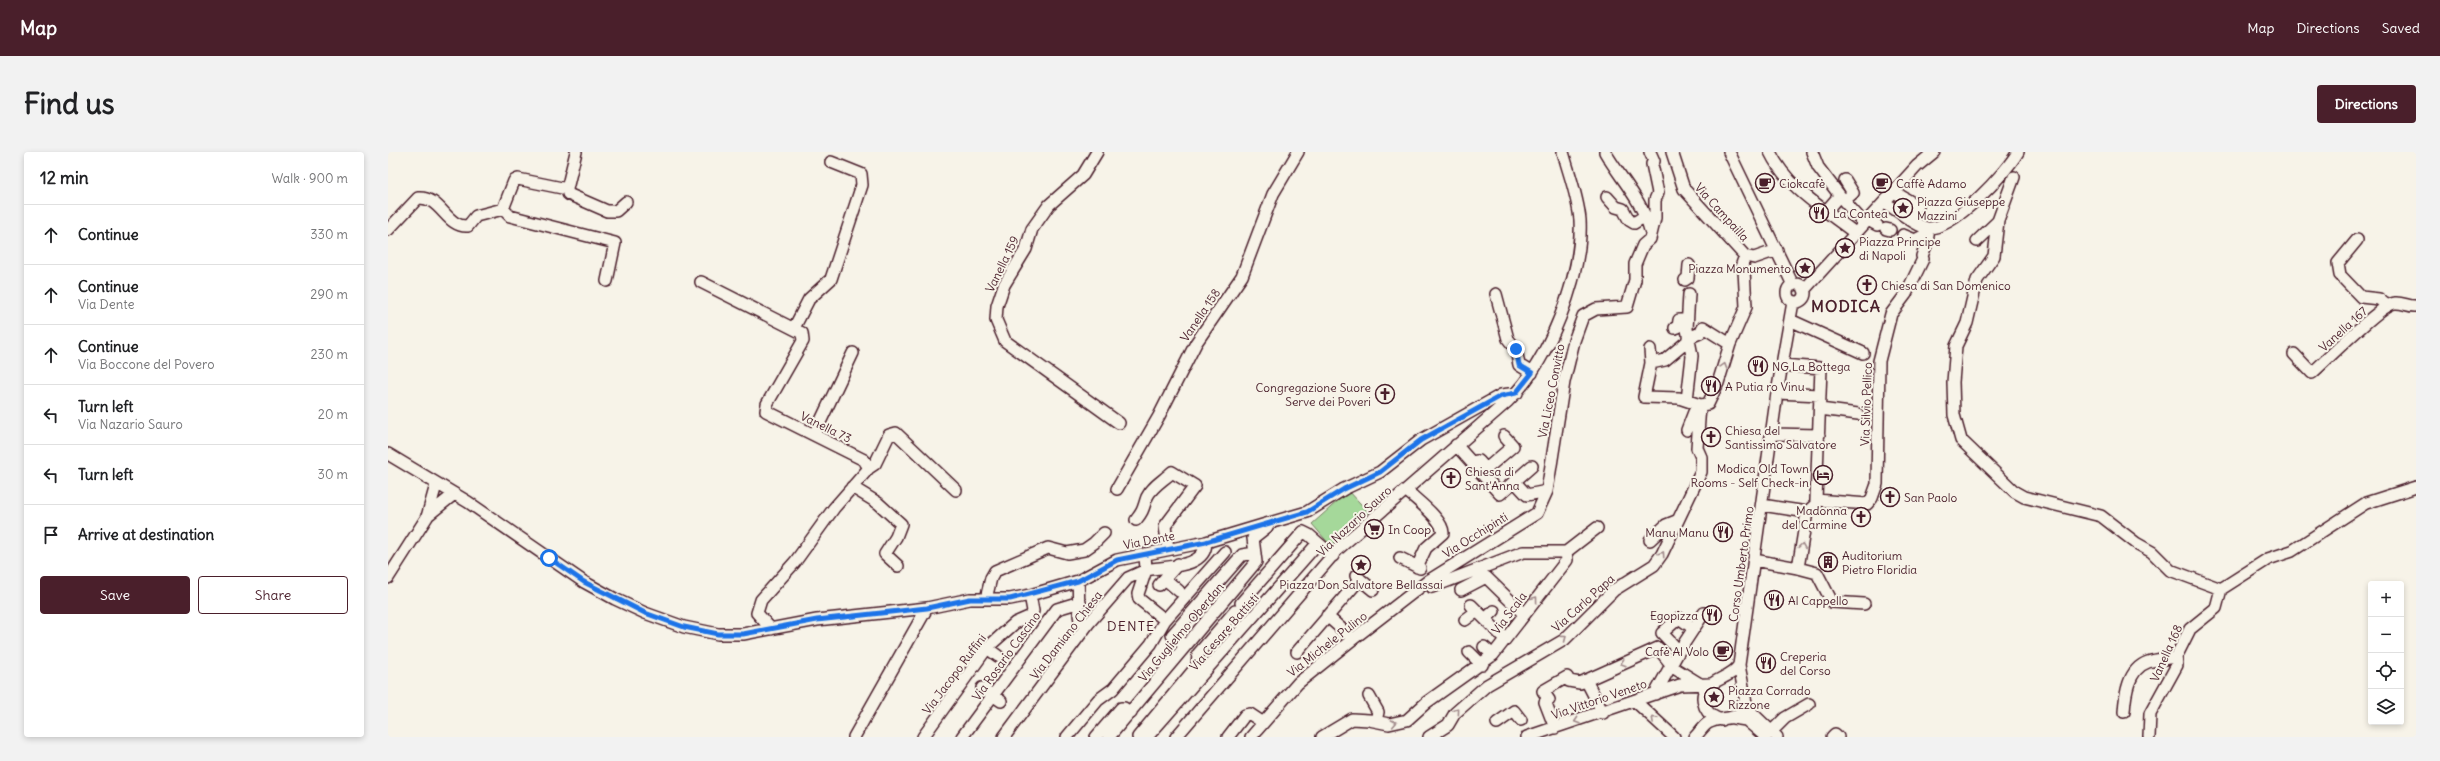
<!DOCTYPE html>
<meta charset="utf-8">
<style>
:root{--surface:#fff;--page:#f2f2f2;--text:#202124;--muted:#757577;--line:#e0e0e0;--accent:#4a1f2b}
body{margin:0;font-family:Delius,sans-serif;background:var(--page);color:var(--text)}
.controls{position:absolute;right:12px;bottom:12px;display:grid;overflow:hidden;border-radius:4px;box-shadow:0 2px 6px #0003}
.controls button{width:36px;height:36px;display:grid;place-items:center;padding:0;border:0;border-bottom:1px solid var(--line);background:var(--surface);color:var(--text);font:20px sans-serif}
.stop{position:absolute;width:12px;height:12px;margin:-9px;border:3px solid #1a73e8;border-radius:50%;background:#fff}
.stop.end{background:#1a73e8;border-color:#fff;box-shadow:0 1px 4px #0008}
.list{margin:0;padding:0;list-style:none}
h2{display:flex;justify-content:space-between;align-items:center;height:52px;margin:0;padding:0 16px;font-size:17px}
h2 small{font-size:13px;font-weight:400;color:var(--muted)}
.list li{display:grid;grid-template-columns:26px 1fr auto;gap:12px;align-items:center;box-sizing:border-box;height:60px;padding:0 16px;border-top:1px solid var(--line)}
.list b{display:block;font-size:15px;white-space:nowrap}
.list p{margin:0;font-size:13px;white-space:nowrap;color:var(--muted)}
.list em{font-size:13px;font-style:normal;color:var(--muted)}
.actions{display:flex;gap:8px;padding:12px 16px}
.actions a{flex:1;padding:9px 0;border:1px solid var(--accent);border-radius:4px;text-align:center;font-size:14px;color:var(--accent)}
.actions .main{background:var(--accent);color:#fff}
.icon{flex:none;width:22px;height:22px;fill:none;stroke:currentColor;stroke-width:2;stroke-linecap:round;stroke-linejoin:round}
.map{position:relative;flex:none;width:2028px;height:585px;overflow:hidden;border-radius:4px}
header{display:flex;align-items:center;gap:24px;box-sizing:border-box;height:56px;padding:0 20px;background:var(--accent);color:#fff}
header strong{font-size:19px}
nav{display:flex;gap:22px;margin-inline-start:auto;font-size:14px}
.intro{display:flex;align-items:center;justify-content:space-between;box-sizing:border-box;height:96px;padding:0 24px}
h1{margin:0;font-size:28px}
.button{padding:10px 18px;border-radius:4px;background:var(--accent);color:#fff;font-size:14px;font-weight:700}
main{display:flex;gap:24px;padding:0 24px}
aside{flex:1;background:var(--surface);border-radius:4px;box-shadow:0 2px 6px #0003}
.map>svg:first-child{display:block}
.green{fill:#a5d89a;stroke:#787c62}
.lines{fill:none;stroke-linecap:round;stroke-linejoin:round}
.minor-casing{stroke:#4a1f2b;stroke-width:14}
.minor{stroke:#f7f3e8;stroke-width:11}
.oneway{stroke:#a0898a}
.route{stroke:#1a73e8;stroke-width:5}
.labels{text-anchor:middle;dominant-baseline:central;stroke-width:4;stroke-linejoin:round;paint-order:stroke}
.poi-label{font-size:12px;fill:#4a1f2b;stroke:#f7f3e8;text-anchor:start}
.street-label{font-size:12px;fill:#4a1f2b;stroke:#f7f3e8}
.quarter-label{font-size:14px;letter-spacing:1px;fill:#4a1f2b;stroke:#f7f3e8}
.district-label{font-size:16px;font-weight:bold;letter-spacing:1px;fill:#4a1f2b;stroke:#f7f3e8}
</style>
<header>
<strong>Map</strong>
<nav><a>Map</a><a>Directions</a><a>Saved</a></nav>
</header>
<div class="intro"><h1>Find us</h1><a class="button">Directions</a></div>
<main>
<aside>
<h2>12 min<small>Walk · 900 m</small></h2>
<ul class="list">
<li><svg class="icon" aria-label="ahead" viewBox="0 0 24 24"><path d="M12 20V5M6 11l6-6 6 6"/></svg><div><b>Continue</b></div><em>330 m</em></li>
<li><svg class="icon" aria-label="ahead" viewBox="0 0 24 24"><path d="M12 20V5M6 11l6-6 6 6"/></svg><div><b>Continue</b><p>Via Dente</p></div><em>290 m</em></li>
<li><svg class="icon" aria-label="ahead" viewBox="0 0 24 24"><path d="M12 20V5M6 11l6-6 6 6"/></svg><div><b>Continue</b><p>Via Boccone del Povero</p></div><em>230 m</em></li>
<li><svg class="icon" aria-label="left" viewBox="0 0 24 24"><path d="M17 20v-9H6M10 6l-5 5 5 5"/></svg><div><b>Turn left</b><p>Via Nazario Sauro</p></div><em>20 m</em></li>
<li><svg class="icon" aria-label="left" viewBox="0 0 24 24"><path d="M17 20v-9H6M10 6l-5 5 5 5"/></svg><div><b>Turn left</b></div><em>30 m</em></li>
<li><svg class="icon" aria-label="arrive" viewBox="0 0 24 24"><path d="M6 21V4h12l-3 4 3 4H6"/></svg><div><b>Arrive at destination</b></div></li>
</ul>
<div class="actions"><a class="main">Save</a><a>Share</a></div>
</aside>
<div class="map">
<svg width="2028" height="585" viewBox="0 0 2028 585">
<rect width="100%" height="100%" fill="#f7f3e8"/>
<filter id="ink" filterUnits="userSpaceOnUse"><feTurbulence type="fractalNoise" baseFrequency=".025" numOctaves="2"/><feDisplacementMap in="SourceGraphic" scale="8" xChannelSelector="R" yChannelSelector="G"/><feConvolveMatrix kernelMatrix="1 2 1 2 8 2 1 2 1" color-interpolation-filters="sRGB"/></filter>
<g filter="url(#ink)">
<path class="green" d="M961,339l20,22 -38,33 -19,-22z"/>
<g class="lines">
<g class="minor-casing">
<path id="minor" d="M709,0l-14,23 -34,30 -17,24 -6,20 -22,36 -7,21 -1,14 9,21 114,82
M1217,0c15,26 37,48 45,78
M1284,0l12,37 61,67 9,2 23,-8
M1341,0l64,133
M1382,0c18,37 54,57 85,81
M1424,0l6,15 26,34
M1457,28l8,13 -9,8 20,22
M179,37l1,5 39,17h9l10,-9
M1506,40l24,14 -9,12
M1219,45l9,10 7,2 6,11 5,3 11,-7
M1496,50c10,6 34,26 45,26 26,0 76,-54 89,-76
M115,57l7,7 105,27 -8,38
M1438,59l13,-15
M1480,68l9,5
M1610,69l-4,35 -17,24 -10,43 -11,23 -3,36 1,33 7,25 54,52 9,5 77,19 35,27 16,9 18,18 51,19 47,-30 24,-8 74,-48 50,-16
M1498,77l4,1
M0,78l30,-32c23,-2 28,30 50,28l8,-10 27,-7 11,-28 4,-2 49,10 9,-37
M1515,83l12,5 12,-6
M1969,88l-19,23 2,12 21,22 18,2 8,7
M1589,89l21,-20 16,-44
M1297,128l3,-2 1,-13
M313,130l101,51 1,8 -36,63 -1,7 98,49 5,8 -35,40 -39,54 -34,38 -4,13 14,16
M1399 141a9 9 0 1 1 18 0a9 9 0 1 1-18 0Z
M1416,138l113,-124 17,-14
M1108,142l12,45 8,10 3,16 13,8
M1402,168l73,33
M406,176l15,-29 22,-20 31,-94 -1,-11 -30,-12
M1287,176l3,-1 1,-7h8
M1300,186l12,-5 3,-6 27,17
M1262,197l1,14 -7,34 35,1 21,7 -6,7 -7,18
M1906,202l18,19c14,-12 69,-69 83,-70 7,-1 14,4 21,3
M1263,211l14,-3 24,-20
M1394,213l39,3 -5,132
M1389,241l43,2
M1299,248l5,-44 -5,-27 2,-35
M1432,257l38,5
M1384,282l47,1
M426,283l39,-82
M1068,293l44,49 32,-28
M0,302l80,48 116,80 31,17 30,14 39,14 34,7h25l74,-14 110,-12 43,-9h40l20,-4 48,-14 39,-21 89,-18 60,-18 1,3 -14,11 3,24 -147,175
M1088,309h3l7,8 27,-23 -9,-10
M481,316l6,-4 14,-29 7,-2 60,57
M1126,329l13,14 20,-4
M464,335l26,16 23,21 -5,13 -11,17 13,12
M729,337l42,-73 37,-73 46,-67 31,-82 25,-42
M1018,338c10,10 37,29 37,43l-17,15 -9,19
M1374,353l45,7
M39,364l26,-21
M748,368c8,-10 7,-12 11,-23 5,-11 17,-17 25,-25l23,14 -30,40 3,23
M878,372l41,-12 37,-23 36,-17 41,-32 80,-45 16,-2
M1262,388l16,-15 10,-4
M1178,400l31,-24
M1012,406l20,10
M1366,408l44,8 9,-56 9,-8v-4l51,4 5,-6 5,-14 2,-123 12,-47 15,-20 17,-35 -1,-3 5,-13 2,-15
M1410,416l19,5 15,29 32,2
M968,424l17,14
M0,426l39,-61 9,-32
M777,427l14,12
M690,429c1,6 0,37 2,39 1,2 6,3 8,4
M1040,429l4,6 91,-35h43
M771,433l19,-21
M1073,438l25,-13 38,37
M598,447l5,-21 4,-7 53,-23 19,5 17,-3 10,-7 10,-10
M853,451l62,-71 6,3 24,21
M1083,453l34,34
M939,464l26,23
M1097,467l9,-8
M777,468l-26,-21 -1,-5 8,-24c19,-4 60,-1 60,-28
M1077,468l12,-9
M797,494l-13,-11 70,-80 13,-2
M1096,495l9,8
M599,496l11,8
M1291,499l-17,-18 17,-15 14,10
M909,500l63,-73
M1081,500l13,13
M1198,528l17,33
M594,536l19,13
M1267,542l24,-43 25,-38
M981,544l9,16 -2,9
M1247,549l39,36
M1736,560c1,-17 4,-43 24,-50 9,-3 19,-3 28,-5
M1345,566l13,2 20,17
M1334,568c-8,-2 -14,-6 -17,-13 -11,-27 26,-26 34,-42
M1109,571l17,-12 7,9
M1167,576l-10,-26 4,-2 -6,-9 24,-14 2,4 11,2 78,-35 16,20 26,16
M1383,580l14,-14 24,-14
M466,585l73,-129
M535,585l64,-89 28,-25 16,-7 2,-5 -3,-16
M574,585l95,-128 23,-7
M616,585l84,-113 40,-46 18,-8 -1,-16
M679,585l31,-37 15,-11 38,-45 14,-24 60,-68
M708,585l25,-29h3l7,5
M750,585l59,-71 1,-12 37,-43
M759,585l171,-194
M788,585l162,-188 170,-148c40,-38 75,-126 72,-181 -2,-23 -11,-46 -17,-68
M840,585l17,-22 5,-1 12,8
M863,585l47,-54 55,-44 75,-58 109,-68 10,-22 17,-109 10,-41 9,-25 13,-7 31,-2 8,-27v-16l8,-19 7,-6 5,-21v-18l3,-7 -6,-29 2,-3 -4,-9
M934,585l30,-18 17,1 20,4 18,-4 20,-18 66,-47 74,-95 -1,-8
M1041,585l19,-12 7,-12 32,-28 77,-45 50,-50 40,-25 8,-11 39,-82v-15l-4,-9 3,-43 8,-1 10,-21 12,-39 16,-37 -2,-37 -2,-6 3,-8
M1139,585l153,-52 30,-1
M1307,585c4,-4 8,-11 13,-14 16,-9 34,2 37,-24
M1389,585l-30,-29 -8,-43 38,-272 16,-91
M1444,585l3,-3 3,3
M1761,585l1,-23 27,-49 -1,-8 14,-28 26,-21 5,-19"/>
</g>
<use href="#minor" class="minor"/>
</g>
<defs><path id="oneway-chevron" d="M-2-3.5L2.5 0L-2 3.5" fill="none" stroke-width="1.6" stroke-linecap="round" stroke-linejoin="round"/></defs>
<g class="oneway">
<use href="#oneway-chevron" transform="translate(1336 214) rotate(-73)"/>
<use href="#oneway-chevron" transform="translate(1414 394) rotate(-81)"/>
<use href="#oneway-chevron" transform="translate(1274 402) rotate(-56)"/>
<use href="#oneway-chevron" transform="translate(1147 447) rotate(-53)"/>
<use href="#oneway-chevron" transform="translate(1176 486) rotate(-37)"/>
<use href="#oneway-chevron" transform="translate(1235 511) rotate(161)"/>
<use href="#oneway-chevron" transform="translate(1069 559) rotate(-50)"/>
<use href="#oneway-chevron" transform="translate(1266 567) rotate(-138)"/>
<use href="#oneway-chevron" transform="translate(1189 569) rotate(163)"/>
<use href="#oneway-chevron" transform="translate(1006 571) rotate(-11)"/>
</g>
</g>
<g class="lines" filter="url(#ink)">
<path class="route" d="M161,406l35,24 61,31 39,14 34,7h25l74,-14 110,-12 43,-9h40l68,-18 39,-21 89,-18 101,-30 37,-23 36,-17 41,-32 80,-44 15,-3 16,-20 -13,-8 -3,-16"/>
</g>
<defs>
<g id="cafe-ring" transform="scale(1)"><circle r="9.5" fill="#f7f3e8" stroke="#4a1f2b" stroke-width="1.5"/><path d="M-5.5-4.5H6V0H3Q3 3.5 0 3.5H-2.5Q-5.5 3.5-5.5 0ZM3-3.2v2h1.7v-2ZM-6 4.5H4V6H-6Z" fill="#4a1f2b"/></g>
<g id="sight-ring" transform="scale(1)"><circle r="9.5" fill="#f7f3e8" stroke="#4a1f2b" stroke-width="1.5"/><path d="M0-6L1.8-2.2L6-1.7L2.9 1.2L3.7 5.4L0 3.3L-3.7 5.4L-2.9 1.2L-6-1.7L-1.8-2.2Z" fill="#4a1f2b"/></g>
<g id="restaurant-ring" transform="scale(1)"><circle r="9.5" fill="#f7f3e8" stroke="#4a1f2b" stroke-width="1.5"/><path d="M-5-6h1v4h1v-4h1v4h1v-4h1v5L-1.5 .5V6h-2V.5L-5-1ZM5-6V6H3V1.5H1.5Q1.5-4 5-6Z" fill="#4a1f2b"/></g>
<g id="church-ring" transform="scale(1)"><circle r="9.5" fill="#f7f3e8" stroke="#4a1f2b" stroke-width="1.5"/><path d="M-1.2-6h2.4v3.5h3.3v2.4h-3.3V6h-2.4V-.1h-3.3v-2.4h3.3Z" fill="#4a1f2b"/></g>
<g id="hotel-ring" transform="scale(1)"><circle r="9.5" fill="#f7f3e8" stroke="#4a1f2b" stroke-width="1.5"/><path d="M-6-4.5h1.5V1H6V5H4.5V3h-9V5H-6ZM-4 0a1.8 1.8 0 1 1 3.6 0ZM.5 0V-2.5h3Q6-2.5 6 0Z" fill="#4a1f2b"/></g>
<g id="supermarket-ring" transform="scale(1)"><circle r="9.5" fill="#f7f3e8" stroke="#4a1f2b" stroke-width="1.5"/><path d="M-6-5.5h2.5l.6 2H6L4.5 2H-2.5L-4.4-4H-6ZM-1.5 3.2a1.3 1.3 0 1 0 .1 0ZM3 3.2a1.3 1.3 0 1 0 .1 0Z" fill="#4a1f2b"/></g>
<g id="building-ring" transform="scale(1)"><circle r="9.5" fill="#f7f3e8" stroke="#4a1f2b" stroke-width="1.5"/><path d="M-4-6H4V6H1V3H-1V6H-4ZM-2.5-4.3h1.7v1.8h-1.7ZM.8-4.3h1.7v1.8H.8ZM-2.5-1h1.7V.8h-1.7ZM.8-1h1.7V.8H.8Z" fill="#4a1f2b"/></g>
</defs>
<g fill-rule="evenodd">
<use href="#cafe-ring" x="1377" y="31"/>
<use href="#cafe-ring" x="1494" y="31"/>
<use href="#sight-ring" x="1515" y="56"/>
<use href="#restaurant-ring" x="1431" y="61"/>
<use href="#sight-ring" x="1457" y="96"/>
<use href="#sight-ring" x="1417" y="116"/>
<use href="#church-ring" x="1479" y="133"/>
<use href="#restaurant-ring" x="1370" y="214"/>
<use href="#restaurant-ring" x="1323" y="234"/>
<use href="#church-ring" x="997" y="242"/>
<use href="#church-ring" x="1323" y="285"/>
<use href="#hotel-ring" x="1435" y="323"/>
<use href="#church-ring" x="1063" y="326"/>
<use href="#church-ring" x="1502" y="345"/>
<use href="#church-ring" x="1473" y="365"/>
<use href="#supermarket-ring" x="986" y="377"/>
<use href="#restaurant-ring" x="1335" y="380"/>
<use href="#building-ring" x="1440" y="410"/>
<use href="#sight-ring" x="973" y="413"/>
<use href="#restaurant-ring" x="1386" y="448"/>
<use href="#restaurant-ring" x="1324" y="463"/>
<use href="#cafe-ring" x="1335" y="499"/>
<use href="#restaurant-ring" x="1378" y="511"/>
<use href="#sight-ring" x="1326" y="545"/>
</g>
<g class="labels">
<g class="poi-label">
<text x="1391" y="31">Ciokcafè</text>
<text x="1508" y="31">Caffè Adamo</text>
<text x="1529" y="49">Piazza Giuseppe<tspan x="1529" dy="14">Mazzini</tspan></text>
<text x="1445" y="61">La Contea</text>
<text x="1471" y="89">Piazza Principe<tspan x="1471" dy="14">di Napoli</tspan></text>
<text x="1403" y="116" text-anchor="end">Piazza Monumento</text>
<text x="1493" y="133">Chiesa di San Domenico</text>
<text x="1384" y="214">NG La Bottega</text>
<text x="1337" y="234">A Putia ro Vinu</text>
<text x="983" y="235" text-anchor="end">Congregazione Suore<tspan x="983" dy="14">Serve dei Poveri</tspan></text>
<text x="1337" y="278">Chiesa del<tspan x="1337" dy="14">Santissimo Salvatore</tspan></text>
<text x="1421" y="316" text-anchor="end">Modica Old Town<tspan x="1421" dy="14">Rooms - Self Check-in</tspan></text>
<text x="1077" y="319">Chiesa di<tspan x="1077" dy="14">Sant'Anna</tspan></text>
<text x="1516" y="345">San Paolo</text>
<text x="1459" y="358" text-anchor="end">Madonna<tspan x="1459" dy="14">del Carmine</tspan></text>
<text x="1000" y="377">In Coop</text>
<text x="1321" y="380" text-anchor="end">Manu Manu</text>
<text x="1454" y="403">Auditorium<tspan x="1454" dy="14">Pietro Floridia</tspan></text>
<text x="973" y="432" text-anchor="middle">Piazza Don Salvatore Bellassai</text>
<text x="1400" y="448">Al Cappello</text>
<text x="1310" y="463" text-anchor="end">Egopizza</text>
<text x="1321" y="499" text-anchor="end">Cafè Al Volo</text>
<text x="1392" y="504">Creperia<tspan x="1392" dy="14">del Corso</tspan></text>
<text x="1340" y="538">Piazza Corrado<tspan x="1340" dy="14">Rizzone</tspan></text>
</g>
<g class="street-label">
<text transform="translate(1334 60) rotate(48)">Via Campailla</text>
<text transform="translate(614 112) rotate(-64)">Vanella 159</text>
<text transform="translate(812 163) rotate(-56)">Vanella 158</text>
<text transform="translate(1955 177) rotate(-42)">Vanella 167</text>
<text transform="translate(1163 239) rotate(-79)">Via Liceo Convitto</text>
<text transform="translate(1478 252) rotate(-88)">Via Silvio Pellico</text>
<text transform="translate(438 275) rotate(26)">Vanella 73</text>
<text transform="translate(966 369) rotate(-43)">Via Nazario Sauro</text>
<text transform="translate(1087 383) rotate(-32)">Via Occhipinti</text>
<text transform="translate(761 388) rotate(-11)">Via Dente</text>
<text transform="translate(1353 412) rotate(-82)">Corso Umberto Primo</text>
<text transform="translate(1195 451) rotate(-42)">Via Carlo Papa</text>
<text transform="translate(1121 461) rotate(-53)">Via Scala</text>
<text transform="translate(793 480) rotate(-50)">Via Guglielmo Oberdan</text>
<text transform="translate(836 480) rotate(-49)">Via Cesare Battisti</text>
<text transform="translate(678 483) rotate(-52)">Via Damiano Chiesa</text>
<text transform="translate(939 492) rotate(-38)">Via Michele Pulino</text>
<text transform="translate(1778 501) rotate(-66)">Vanella 168</text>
<text transform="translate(618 504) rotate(-54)">Via Rosario Cascino</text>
<text transform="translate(566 522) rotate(-53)">Via Jacopo Ruffini</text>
<text transform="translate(1211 547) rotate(-19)">Via Vittorio Veneto</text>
</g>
<g class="quarter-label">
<text x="743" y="474">DENTE</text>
</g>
<g class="district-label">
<text x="1458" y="154">MODICA</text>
</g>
</g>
</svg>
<div class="controls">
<button>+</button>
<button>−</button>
<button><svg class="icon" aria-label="locate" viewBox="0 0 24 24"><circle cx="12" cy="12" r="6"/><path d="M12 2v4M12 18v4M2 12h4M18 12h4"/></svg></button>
<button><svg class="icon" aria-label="layers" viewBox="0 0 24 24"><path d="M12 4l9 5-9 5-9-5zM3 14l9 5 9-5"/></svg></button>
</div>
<div class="stop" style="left:161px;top:406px"></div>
<div class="stop end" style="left:1128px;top:197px"></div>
</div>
</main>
